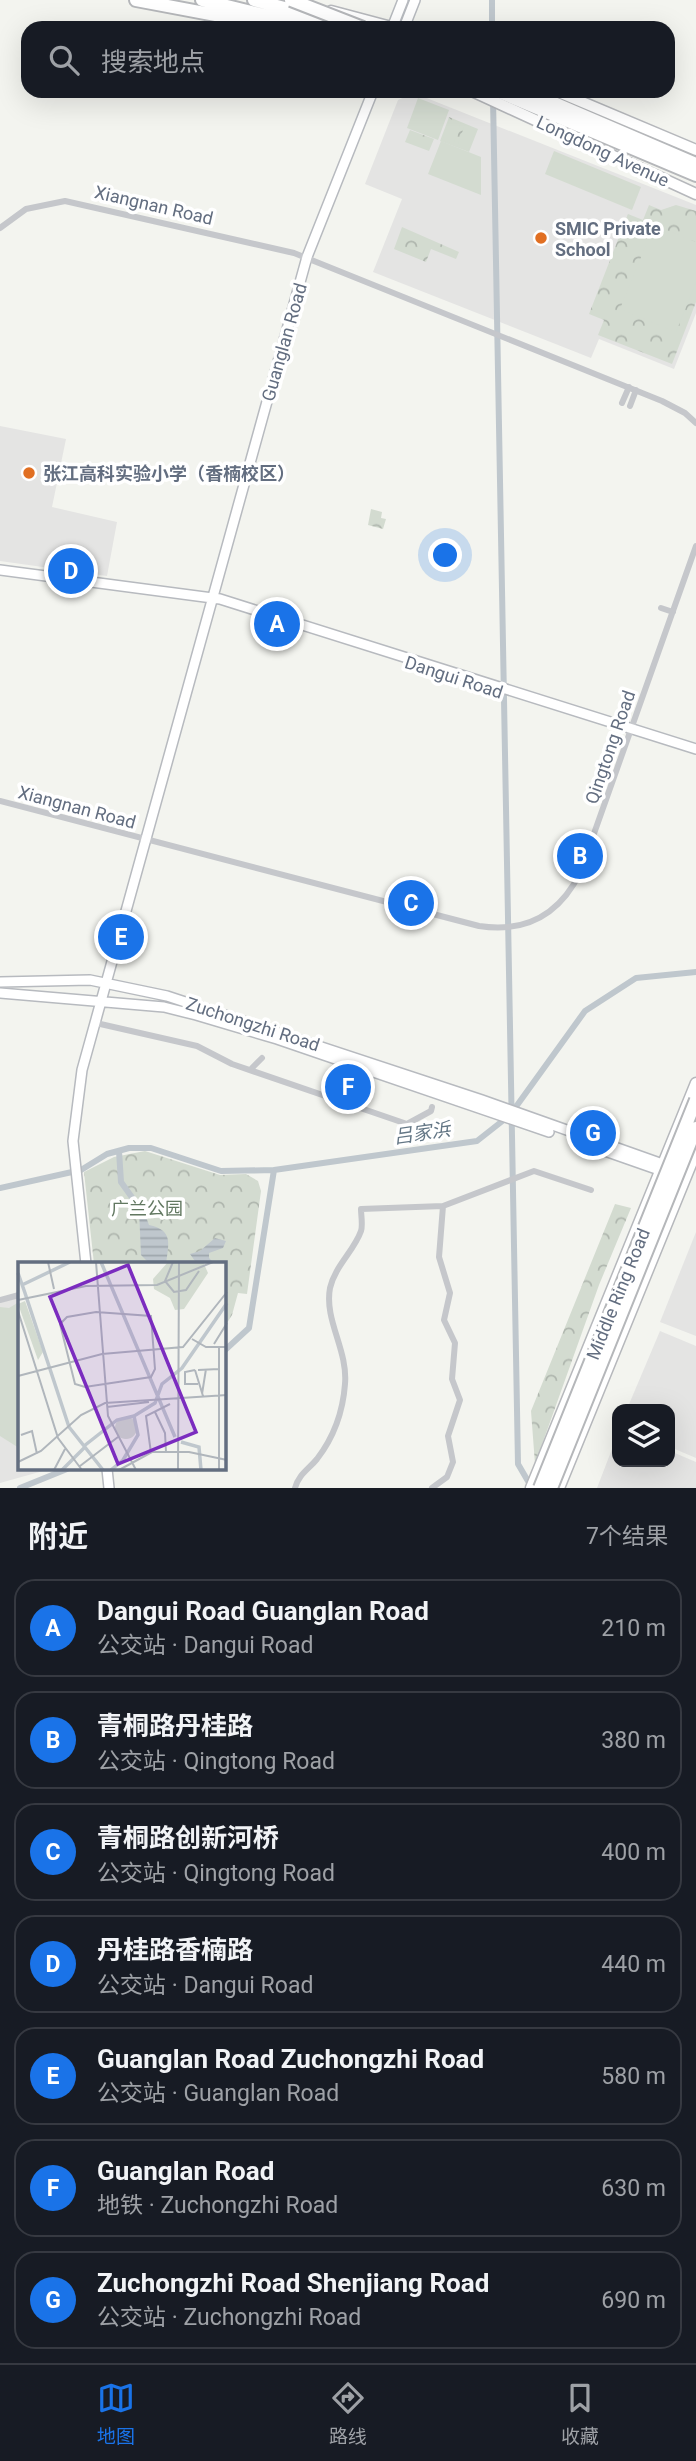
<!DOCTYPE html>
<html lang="zh">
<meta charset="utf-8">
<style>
:root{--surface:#171b24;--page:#242831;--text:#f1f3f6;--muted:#9ea1a6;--line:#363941;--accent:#1a73e8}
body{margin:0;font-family:Roboto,"Noto Sans SC",sans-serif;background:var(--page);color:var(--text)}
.controls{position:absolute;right:21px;bottom:21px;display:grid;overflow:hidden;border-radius:14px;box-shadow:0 7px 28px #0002}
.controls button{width:63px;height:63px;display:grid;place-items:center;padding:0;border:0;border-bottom:2px solid var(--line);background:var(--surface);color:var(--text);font:35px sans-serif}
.you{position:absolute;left:446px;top:556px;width:24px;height:24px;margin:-18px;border:5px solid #fff;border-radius:50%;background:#1a73e8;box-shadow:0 0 0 10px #1a73e833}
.badge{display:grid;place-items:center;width:46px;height:46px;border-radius:50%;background:var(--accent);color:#fff;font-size:23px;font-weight:700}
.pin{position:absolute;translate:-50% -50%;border:4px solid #fff;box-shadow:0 2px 7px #0006}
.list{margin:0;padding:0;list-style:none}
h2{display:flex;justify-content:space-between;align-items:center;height:91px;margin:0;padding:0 28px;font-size:30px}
h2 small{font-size:23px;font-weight:400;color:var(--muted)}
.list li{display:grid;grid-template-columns:46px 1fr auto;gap:21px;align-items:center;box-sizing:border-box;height:98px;margin:0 14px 14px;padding:0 14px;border:2px solid var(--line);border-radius:21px}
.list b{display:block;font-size:26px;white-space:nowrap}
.list p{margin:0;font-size:23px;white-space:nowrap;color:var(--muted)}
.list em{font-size:23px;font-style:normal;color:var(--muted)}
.icon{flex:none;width:38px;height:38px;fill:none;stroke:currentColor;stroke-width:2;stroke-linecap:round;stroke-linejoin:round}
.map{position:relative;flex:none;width:696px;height:1488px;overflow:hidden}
.search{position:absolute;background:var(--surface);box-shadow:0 7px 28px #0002;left:21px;right:21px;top:21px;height:77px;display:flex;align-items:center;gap:18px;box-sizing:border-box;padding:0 24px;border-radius:21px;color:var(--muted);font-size:26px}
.sheet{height:875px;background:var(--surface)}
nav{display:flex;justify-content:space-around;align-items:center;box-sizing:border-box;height:98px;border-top:2px solid var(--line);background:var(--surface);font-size:19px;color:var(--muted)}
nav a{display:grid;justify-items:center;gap:4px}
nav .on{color:var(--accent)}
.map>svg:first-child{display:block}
.built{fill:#e4e4e3}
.park{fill:url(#park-crowns)}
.garden{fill:#d3dbd0}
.water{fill:url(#water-rules)}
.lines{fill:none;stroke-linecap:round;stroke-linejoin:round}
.canal{stroke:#bfc7cd;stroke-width:6}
.secondary-casing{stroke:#b7babf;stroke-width:12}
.primary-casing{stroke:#b6b8bc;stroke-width:13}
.highway-casing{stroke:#b5b7ba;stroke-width:16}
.street{stroke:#c5c7cb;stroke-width:6}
.secondary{stroke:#fff;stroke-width:9}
.primary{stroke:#fff;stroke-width:10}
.highway{stroke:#fff;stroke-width:12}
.highway-bridge-casing{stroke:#b5b7ba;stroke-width:16;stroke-linecap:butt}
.highway-bridge{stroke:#fff;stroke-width:12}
.poi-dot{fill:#e16f22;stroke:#fff;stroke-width:2.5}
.labels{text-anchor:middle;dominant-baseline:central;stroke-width:7;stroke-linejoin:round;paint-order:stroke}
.street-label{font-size:18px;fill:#636e80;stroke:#fff}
.poi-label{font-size:18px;font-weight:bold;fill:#636e80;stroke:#fff;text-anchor:start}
.park-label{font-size:18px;fill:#627861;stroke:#fff}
.water-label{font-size:19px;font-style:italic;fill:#637685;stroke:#fff}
.inset-river{fill:none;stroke:#bfc7cd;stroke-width:3.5}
.inset-road{fill:none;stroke:#b0b6bc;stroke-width:2}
.view{fill:#7b2cbf;fill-opacity:0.15;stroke:#7b2cbf;stroke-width:3.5}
.inset-edge{fill:none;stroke:#636e80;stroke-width:3.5}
</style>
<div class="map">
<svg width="696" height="1488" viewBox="0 0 696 1488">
<defs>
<pattern id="park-crowns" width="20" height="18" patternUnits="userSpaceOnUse" patternTransform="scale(1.75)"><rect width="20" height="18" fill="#d3dbd0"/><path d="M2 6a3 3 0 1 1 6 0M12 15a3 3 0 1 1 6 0" fill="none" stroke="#afb6ae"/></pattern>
<pattern id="water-rules" width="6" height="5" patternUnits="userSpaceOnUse" patternTransform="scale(1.75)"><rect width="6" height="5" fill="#bfc7cd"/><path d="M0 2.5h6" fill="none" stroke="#9fa6ac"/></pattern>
</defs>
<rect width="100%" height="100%" fill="#f3f4ef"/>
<path class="built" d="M414,93l282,112v108l-22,56 -75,-30 -8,19 -218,-86 29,-73 -37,-15 33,-84z
M0,426l66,13 -14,68 65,15 -10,54 -107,-15z
M696,1232v104l-36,-14z
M19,1297v172h31l-50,14v-181z
M660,1331l36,15v112l-26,-11v-38h-43z
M617,1436v26h53v-11l26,11v26h-99z"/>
<path class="park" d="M449,117l29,12 -9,23 -29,-11z
M410,130l24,9 -5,12 -24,-9z
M649,205l12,5 15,-5 20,6v91l-24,62 -74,-29 6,-15 -15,-6 39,-100 15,6z
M402,227l57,25 -3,7 -25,-10 -5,13 -32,-13z
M371,509l11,3 -1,6 5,1 -3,10 -15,-4z
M145,1151l75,24 26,-1 12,7 3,10 -14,103 -9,-1 -6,22 -8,13v-64h-130l-10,-92 30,-15z
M615,1204l16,4 -32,77 -64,179 -4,-53z"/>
<path class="garden" d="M418,98l31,12 -11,30 -31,-12z
M450,119l11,4 -8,21 -11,-4z
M465,125l11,4 -8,22 -11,-5z
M441,141l40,16v38l-53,-21z
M554,151l87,36 -9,23 -87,-36z
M654,225l42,17v40l-20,50 -56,-23z
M19,1302v146l-19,-12v-129l9,1z"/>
<path class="water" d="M143,1209l6,16c24,5 20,18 17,39h-16l-9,-9 -2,-45z
M215,1238l11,3 -3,7 -14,5v5l6,6h-18l-7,-10 10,-3z"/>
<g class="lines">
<path class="canal" d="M492,0v28
M493,98l25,1366 14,24
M119,1151l2,31 20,28
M0,1188l81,-18 26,-16 22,-6h22l70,23 53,-1
M224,1351l25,-23 25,-158 203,-29 33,-26 75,-104 51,-33 60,-6
M20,1488l47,-19"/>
<g class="secondary-casing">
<path id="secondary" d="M392,28l11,-28
M404,28l11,-28
M0,570l220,29 476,150
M0,982l90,-2 77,16 315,104 186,66
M0,993l164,14 32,8 81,24 272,93
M585,1144l80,28
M86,1264l-13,-123 9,-71 225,-813 66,-166
M107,1469l2,19"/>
</g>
<g class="primary-casing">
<path id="primary" d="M331,11l64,17
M472,91l224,103
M556,91l140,59
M531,1488l165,-405
M559,1488l137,-336"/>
</g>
<g class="highway-casing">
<path id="highway" d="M136,0l148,28
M202,0l115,28
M254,0l72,19
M497,91l199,84
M526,91l170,73"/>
</g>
<path class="street" d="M0,228l26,-19 39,-8 229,52 368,148 23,12 11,10
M622,403l7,-16
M630,406l6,-16
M661,608l12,4
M0,801l479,125c46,7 80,-11 101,-53l116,-327
M96,1023l101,23 35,18 175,60 24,-13 1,-4
M252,1068l10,-10
M0,1300l19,-5
M295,1488c4,-14 13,-18 22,-29 17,-22 26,-48 28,-75 3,-34 -21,-64 -15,-96 5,-22 24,-37 31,-57 2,-6 0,-15 0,-22l82,-3 91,-35 57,19
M432,1488l15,-11 6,-15 -5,-26 12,-36 -8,-21 3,-36 -11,-23 6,-27 -11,-36 4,-51"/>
<use href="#secondary" class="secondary"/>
<use href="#primary" class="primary"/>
<use href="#highway" class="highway"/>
<g class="highway-bridge-casing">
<path id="highway-bridge" d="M291,0l72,28
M540,1488l156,-388
M551,1488l145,-360"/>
</g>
<use href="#highway-bridge" class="highway-bridge"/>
</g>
<g class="poi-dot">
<circle cx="541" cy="238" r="7"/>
<circle cx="29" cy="473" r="7"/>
</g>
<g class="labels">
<g class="street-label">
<text transform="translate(603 151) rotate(25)">Longdong Avenue</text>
<text transform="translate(154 205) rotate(13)">Xiangnan Road</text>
<text transform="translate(284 342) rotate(-74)">Guanglan Road</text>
<text transform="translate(454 677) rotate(18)">Dangui Road</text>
<text transform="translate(610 747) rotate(-71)">Qingtong Road</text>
<text transform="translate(77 807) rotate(15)">Xiangnan Road</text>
<text transform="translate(253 1024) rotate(18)">Zuchongzhi Road</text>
<text transform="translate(618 1294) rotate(-68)">Middle Ring Road</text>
</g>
<g class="poi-label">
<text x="555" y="228">SMIC Private<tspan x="555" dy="21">School</tspan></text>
<text x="43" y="473">张江高科实验小学（香楠校区）</text>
</g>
<g class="park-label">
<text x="147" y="1208">广兰公园</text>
</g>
<g class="water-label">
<text transform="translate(422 1133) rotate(-8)">吕家浜</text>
</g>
</g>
<g transform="translate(18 1262)">
<rect width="208" height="208" fill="#f3f4ef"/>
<path d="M150,0h35l5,11 -24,36 -9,1 -5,-12 -16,-9 -1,-10zM7,39l18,51 -5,8 -20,-56zM97 166a11 11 0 1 1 22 0a11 11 0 1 1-22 0Z" fill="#d3dbd0"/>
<path class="inset-river" d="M83,0l74,175M0,11l7,20M4,23l48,-23M7,31l44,134 34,43M163,180l18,5 2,23M66,184l33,-26 17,-4M44,208l23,-23M93,208l12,-10 15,-25 -4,-19 21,-13 7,-19 20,-16 45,-65"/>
<path class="inset-road" d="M30,0l6,27M78,0l12,154 28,54M155,0l-8,19 9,11 12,-2 13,-19M0,38l68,-14 71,-1 56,-23M0,49l40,127 24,32M78,50l55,4 4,53 -4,8 -66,10 -10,-3 -15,-60 7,-7zM174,77l14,8h21M196,82l13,-21M201,84v124M177,108l-10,2v12h13M177,108l8,26M180,108l21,-1M0,114l84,-22 81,-7 44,-55M184,132l4,-25M89,145l42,-5M137,150l10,21 1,19M3,173l11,-4 5,23M133,191l-5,-37 24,-12M0,200l23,-11 40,-36 24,-12 122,-8M62,204l38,-29M36,208l11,-21M101,208l33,-18h37l38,8M160,208l1,-208"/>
<path class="view" d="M110,3l68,167 -78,32 -68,-167z"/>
<rect width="208" height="208" class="inset-edge"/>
</g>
</svg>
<div class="controls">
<button><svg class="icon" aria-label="layers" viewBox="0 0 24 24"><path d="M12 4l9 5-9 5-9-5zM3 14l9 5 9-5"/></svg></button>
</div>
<div class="you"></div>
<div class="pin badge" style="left:277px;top:624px">A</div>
<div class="pin badge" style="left:580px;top:856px">B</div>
<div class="pin badge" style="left:411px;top:903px">C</div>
<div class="pin badge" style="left:71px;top:571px">D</div>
<div class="pin badge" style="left:121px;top:937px">E</div>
<div class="pin badge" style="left:348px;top:1087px">F</div>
<div class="pin badge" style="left:593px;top:1133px">G</div>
<div class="search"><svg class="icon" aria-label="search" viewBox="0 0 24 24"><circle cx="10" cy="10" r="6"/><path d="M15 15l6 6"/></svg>搜索地点</div>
</div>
<section class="sheet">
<h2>附近<small>7个结果</small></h2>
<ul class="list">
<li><span class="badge">A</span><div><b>Dangui Road Guanglan Road</b><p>公交站 · Dangui Road</p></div><em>210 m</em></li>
<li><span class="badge">B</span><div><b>青桐路丹桂路</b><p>公交站 · Qingtong Road</p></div><em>380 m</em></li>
<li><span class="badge">C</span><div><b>青桐路创新河桥</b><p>公交站 · Qingtong Road</p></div><em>400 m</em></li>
<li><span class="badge">D</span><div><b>丹桂路香楠路</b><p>公交站 · Dangui Road</p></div><em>440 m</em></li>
<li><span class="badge">E</span><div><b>Guanglan Road Zuchongzhi Road</b><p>公交站 · Guanglan Road</p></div><em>580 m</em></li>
<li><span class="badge">F</span><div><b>Guanglan Road</b><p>地铁 · Zuchongzhi Road</p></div><em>630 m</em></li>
<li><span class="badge">G</span><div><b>Zuchongzhi Road Shenjiang Road</b><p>公交站 · Zuchongzhi Road</p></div><em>690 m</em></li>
</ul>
</section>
<nav>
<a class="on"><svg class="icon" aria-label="map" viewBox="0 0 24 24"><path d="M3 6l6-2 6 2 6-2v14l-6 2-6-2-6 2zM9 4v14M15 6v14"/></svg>地图</a>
<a><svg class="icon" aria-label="directions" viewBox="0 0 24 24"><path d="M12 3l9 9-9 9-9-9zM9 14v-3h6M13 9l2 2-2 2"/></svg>路线</a>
<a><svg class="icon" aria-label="saved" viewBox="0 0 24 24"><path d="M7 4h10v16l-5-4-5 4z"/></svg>收藏</a>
</nav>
